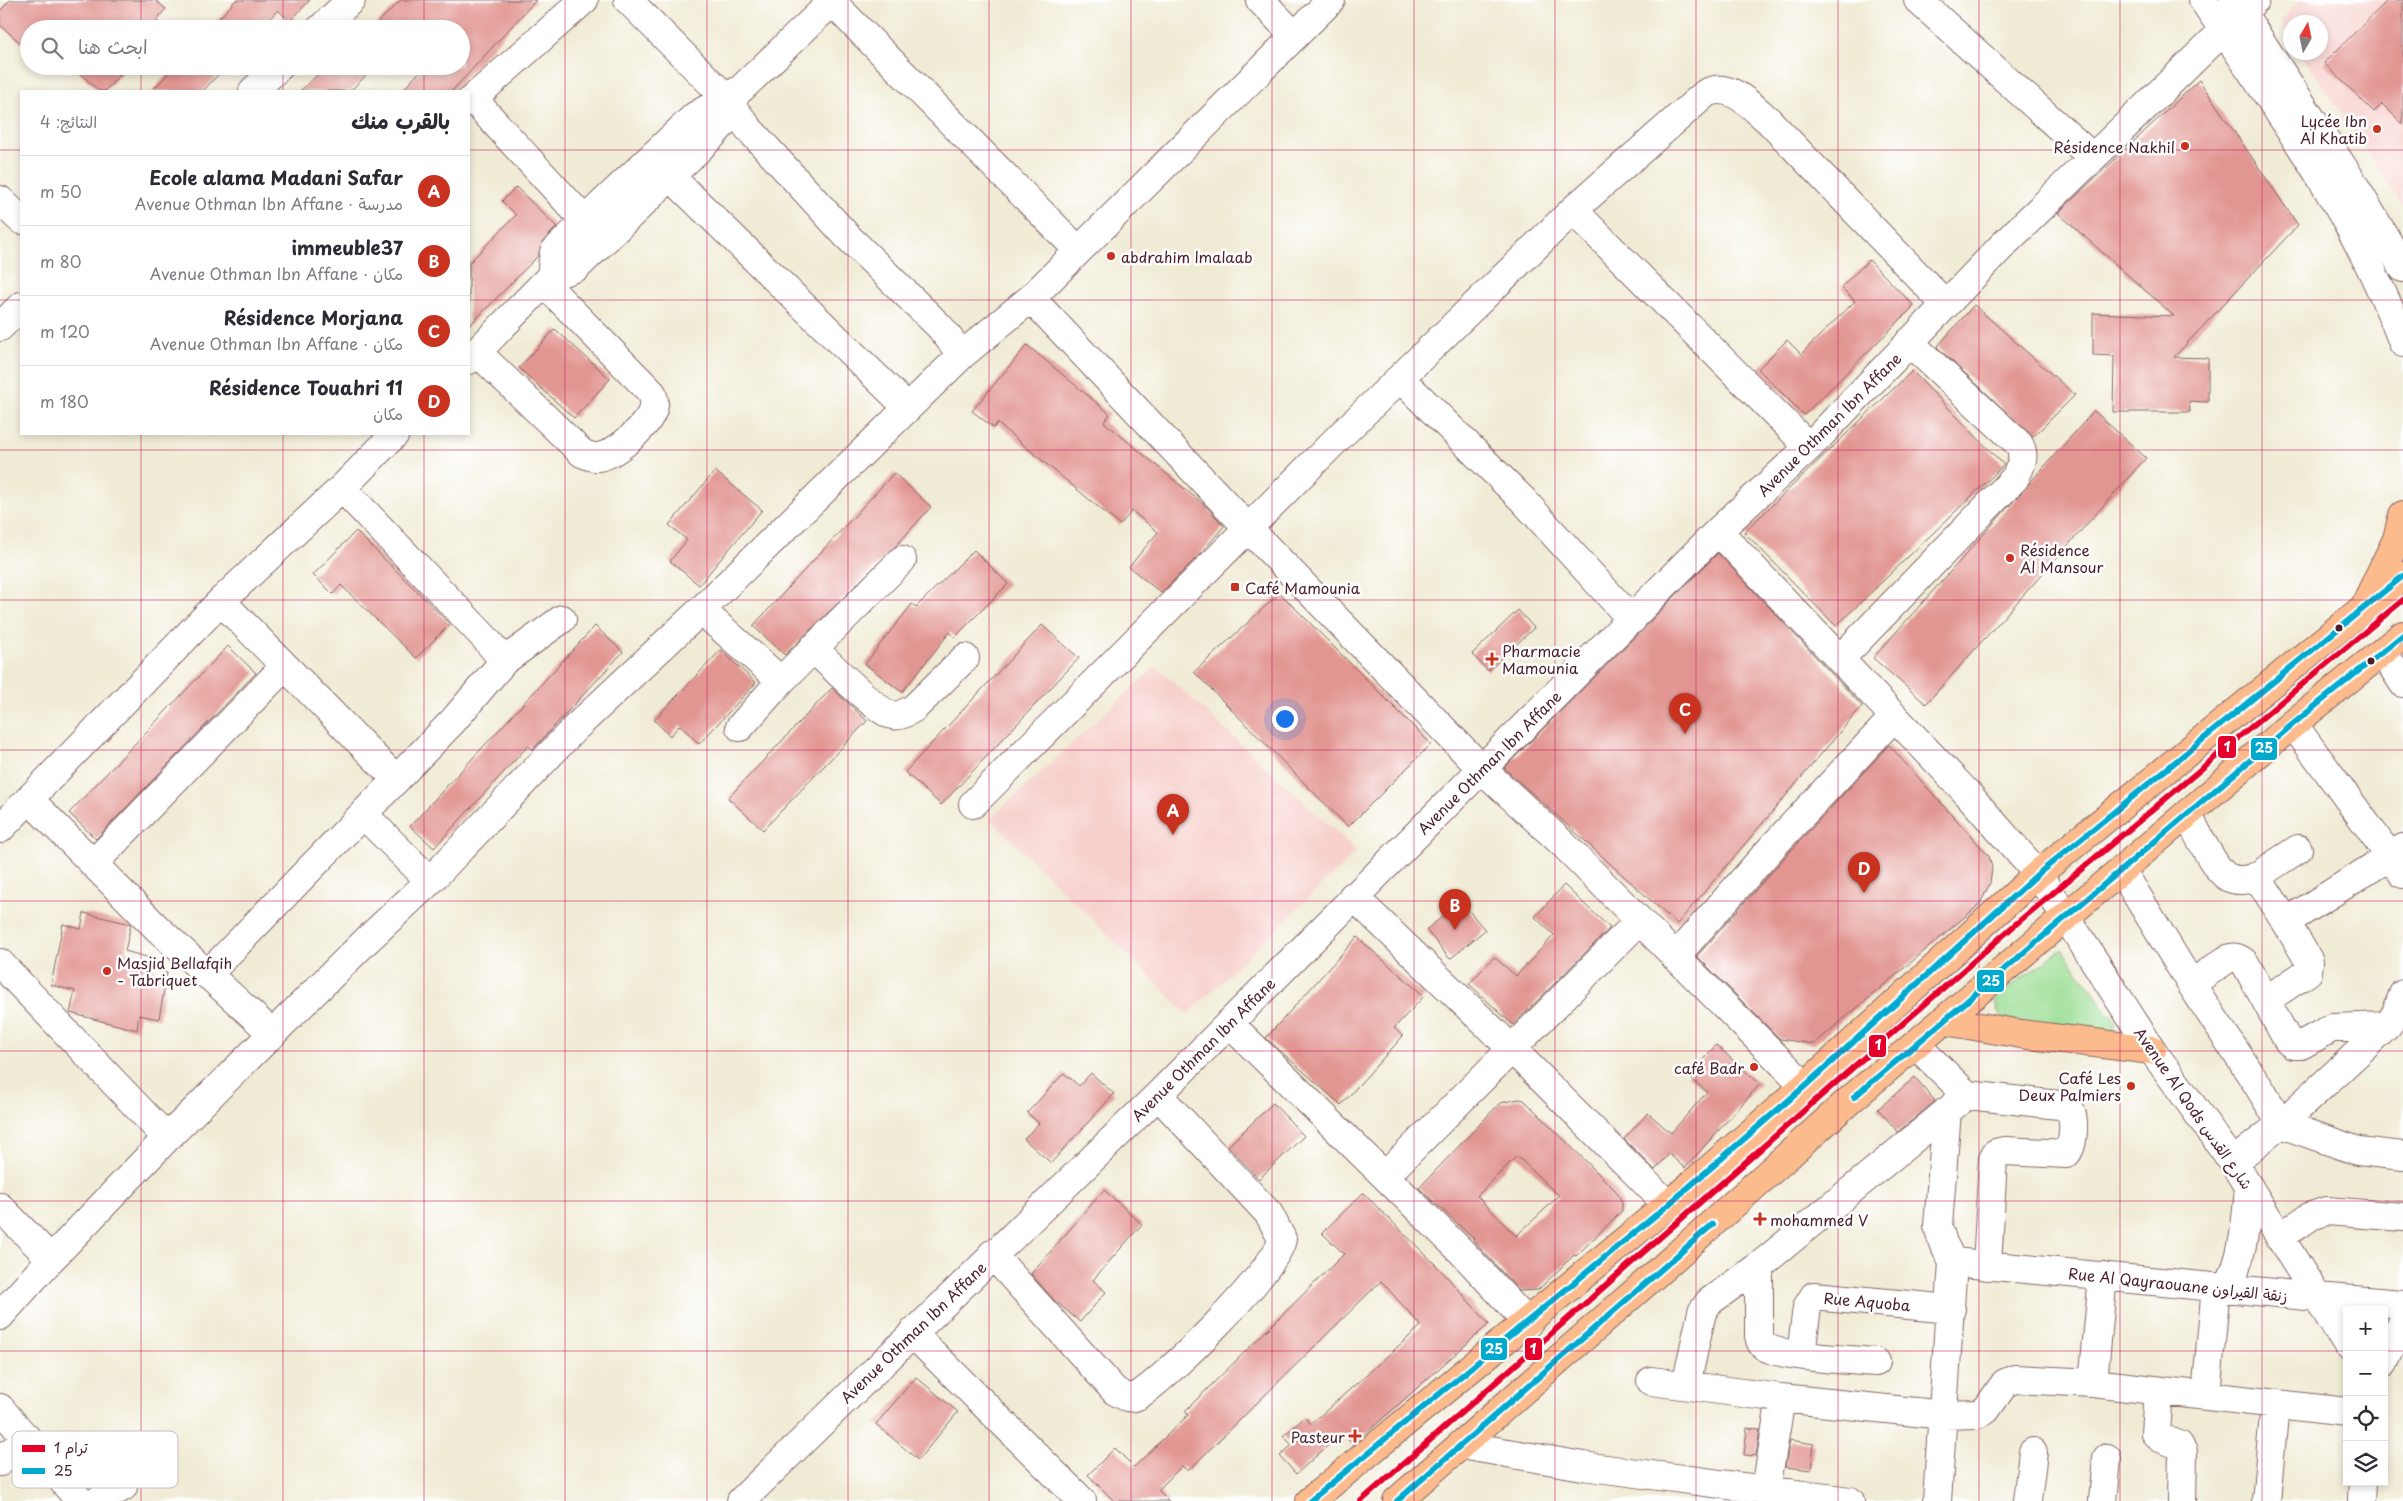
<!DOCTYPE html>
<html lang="ar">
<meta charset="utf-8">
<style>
:root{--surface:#fff;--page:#f7f7f7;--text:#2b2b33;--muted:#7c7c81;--line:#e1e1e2;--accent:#c8321e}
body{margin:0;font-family:"Playpen Sans","Playpen Sans Arabic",sans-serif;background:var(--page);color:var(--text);direction:rtl}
.controls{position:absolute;right:15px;bottom:15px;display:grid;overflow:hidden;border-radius:0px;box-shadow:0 2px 8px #0003}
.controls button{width:45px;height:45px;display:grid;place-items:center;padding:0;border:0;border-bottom:1px solid var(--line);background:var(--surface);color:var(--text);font:25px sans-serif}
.compass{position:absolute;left:2283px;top:15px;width:45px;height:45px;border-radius:50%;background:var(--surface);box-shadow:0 2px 8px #0003;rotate:9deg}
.you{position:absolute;left:1284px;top:718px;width:18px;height:18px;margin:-12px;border:4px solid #fff;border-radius:50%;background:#1a73e8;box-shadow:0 0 0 8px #1a73e833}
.badge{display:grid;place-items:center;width:32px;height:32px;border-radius:50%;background:var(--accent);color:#fff;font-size:16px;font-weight:700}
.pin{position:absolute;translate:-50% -41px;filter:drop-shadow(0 1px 2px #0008)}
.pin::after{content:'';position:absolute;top:26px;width:18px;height:15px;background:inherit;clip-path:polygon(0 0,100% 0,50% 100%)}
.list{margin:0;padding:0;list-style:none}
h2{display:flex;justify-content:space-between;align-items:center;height:65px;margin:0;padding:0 20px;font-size:21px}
h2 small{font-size:16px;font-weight:400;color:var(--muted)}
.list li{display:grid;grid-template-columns:32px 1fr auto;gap:15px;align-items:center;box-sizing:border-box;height:70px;padding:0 20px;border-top:1px solid var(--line)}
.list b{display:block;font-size:19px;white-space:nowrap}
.list p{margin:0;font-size:16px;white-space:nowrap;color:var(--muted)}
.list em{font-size:16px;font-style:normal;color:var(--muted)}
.icon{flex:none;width:28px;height:28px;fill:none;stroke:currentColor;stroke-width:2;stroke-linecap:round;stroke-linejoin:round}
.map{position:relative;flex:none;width:2403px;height:1501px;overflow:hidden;direction:ltr}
.search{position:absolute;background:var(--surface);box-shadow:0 2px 8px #0003;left:20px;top:20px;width:450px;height:55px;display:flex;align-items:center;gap:12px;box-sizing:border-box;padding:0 18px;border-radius:28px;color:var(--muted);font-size:19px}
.panel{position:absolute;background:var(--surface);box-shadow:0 2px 8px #0003;left:20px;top:90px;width:450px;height:345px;border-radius:0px;direction:rtl}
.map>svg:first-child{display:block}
.built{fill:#f7d0cc}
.green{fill:#9cde94;stroke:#737e60}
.building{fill:#e29692;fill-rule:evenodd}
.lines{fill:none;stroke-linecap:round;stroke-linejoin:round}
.minor-casing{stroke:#846666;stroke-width:30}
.major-casing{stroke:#846666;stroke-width:30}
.minor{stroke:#fff;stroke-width:28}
.major{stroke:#fbbb8d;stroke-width:28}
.bus-1-casing{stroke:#fff;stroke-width:10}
.bus-1{stroke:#00a9ce;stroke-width:6}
.tram-1-casing{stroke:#fff;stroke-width:10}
.tram-1{stroke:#e4002b;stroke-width:6}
.grid{fill:none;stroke:#c2185b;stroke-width:1;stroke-opacity:0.55}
.poi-dot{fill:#c8321e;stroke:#fff;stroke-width:2}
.bus-dot{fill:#4a1f2b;stroke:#fff;stroke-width:2}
.labels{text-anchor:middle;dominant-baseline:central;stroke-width:5;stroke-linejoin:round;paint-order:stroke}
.poi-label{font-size:15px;fill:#4a1f2b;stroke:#fff;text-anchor:start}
.street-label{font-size:15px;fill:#4a1f2b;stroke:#fff}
.key{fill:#fff;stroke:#c9bcbf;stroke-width:1}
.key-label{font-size:14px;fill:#4a1f2b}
.line-badge{stroke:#fff;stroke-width:2}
.badge-label{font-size:14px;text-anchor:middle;font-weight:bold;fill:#fff}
</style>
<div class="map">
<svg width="2403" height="1501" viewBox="0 0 2403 1501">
<rect width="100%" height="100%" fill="#fff"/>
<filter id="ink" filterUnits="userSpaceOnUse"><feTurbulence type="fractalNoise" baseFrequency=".02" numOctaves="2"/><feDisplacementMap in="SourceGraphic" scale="10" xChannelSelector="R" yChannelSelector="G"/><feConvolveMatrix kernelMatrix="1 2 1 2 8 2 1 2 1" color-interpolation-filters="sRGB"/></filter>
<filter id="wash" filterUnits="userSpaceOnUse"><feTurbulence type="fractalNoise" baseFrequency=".0096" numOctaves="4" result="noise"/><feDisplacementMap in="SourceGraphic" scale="20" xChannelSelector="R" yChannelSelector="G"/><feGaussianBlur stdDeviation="1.12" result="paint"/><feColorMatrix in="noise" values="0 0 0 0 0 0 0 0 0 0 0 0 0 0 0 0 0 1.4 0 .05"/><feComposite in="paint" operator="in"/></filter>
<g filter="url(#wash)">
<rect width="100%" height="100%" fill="#f0ebd4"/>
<path class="built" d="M2301,0h102v206l-102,-153 19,-1v-30h-30v15l-10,-16z
M1156,666l201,185 -169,163 -198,-195z"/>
<path class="green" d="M2062,949l53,73 -2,9 -6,4 -104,-16c-6,-7 -8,-13 -7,-22z"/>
<g id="blocks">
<path class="building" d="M10,0h145l11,9 -10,11 10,9h-137v9l-6,7 -23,-20v-14z
M236,0h74l-20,21 -12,-11 -18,19h-51z
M401,0h135l-84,91h-50l23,-25h36v-37h-90z
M2388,0h15v124l-21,-20 -8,8 -50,-49z
M72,66h56l-23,25h-6z
M175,66h51l-23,25h-51z
M327,66h49l-26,25h-50z
M2199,80l99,145 -124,132 34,1v44l-19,-1 1,11h-77l1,-56 -21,-1v-42l81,3 -116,-103z
M516,187l41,40 -14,14 -5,15 -69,70v-63l47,-48 -14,-14z
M1869,260l45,46 -110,109 -46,-46 29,-29 14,14 54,-53 -14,-14z
M1974,305l101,90 -42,42 -96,-90z
M555,329l55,50 -36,39 -55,-50z
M1027,345l83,69 -6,8 104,86 16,18 -20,24 -43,43 -32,-26 29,-35 -26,-21 -12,14 -123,-102 -3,5 -22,-17z
M1912,371l92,94 -168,161 -92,-94z
M2094,411l52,47 -220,246 -53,-46z
M715,471l47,39 -63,75 -29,-24 17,-21 -18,-15z
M894,473l37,34 -36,40 -110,108 -32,-29z
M356,531l94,93 -34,34 -75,-73 -8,9 -20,-19z
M974,550l34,34 -53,53 -5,-5 -48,60 -37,-28 47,-60 4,3z
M1718,553l144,153 -185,218 -173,-156z
M1280,593l151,151 -83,83 -154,-155z
M1518,610l16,18 -46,43 -16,-17z
M1042,625l37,33 -138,147 -36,-33z
M595,626l28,26 -90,97 -5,-3 -94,102 -24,-22z
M228,646l28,27 -160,166 -27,-26z
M721,650l35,33 -57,61 -19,-19 -10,11 -16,-16z
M832,688l35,33 -104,109 -35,-32z
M1889,745l100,111 3,12 -2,15 -10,21 -166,140 -34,-5 -83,-83 90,-101z
M1564,885l46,43 -97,97 -44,-41 25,-27 22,19 38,-41 -19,-18z
M1461,901l24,29 -35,29 -24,-29z
M84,913l47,11 -6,27 32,9 -2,9 12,4 -8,46 -20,-4 -2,15 -67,-17 5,-22 -24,-6 12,-61 18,5z
M1357,937l67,59 -30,32 9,8 -62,69 -75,-67z
M1716,1045l44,39 -75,84 -16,-14 -14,16 -31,-31 24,-26 23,20 36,-41 -19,-16z
M1064,1073l15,13 12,-13 23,21 -63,69 -27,-24 15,-16 -12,-10z
M1915,1077l20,24 -37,31 -20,-23z
M1519,1099l5,1 92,91 6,11v9l-46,45 -2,-1 -36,35 -19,1 -46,-51 1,-1 -55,-51 81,-85zM1517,1156l42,40 -43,40 -39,-40z
M1273,1103l31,33 -45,43 -31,-33z
M1104,1190l38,34 -49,56 13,12 -26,30 -26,-22 -23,-26z
M1363,1193l73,72 53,59 -136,121 -11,-12 -46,41 -16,-18 12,-11 -9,-9 22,-19 6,7 110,-98 -40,-45 -193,190 -6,-5 -24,24 11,11h-55l-26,-26 27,-27 19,19 54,-52 -3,-4 159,-157 -22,-21z
M916,1377l42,35 -40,48 -42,-36z
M1747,1428l13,1 -4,27 -12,-1z
M1790,1440l24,4 -3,26 -26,-3z"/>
</g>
</g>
<g filter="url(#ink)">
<use href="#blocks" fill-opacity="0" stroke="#846666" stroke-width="1"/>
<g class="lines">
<g class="minor-casing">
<path id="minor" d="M628,0l96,96 25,33 98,107 93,91 22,28
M1260,0l35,36
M1918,0l174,157
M2203,0c74,110 154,218 200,343
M2234,0l118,181 51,87
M832,2l246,248
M320,29l31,-29
M253,91l27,-25
M473,99l125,136
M469,102l115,-102
M671,177l237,231
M0,200l21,20
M1573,210l236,237
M551,276l3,-24 48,-48 93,-88 46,-27 93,-89
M1031,298l217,230 235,242 80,74 242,242
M0,327l21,-21
M477,352l105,101c5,2 10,5 15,4 18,-1 55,-34 57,-52 1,-4 -1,-8 -2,-12l-108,-110
M469,360l82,-84 26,-9 136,-132 8,-9 15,-32
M1401,379l122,121 109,120
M1718,531l249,262 71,81 114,176 81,112 114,183
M221,601l175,178
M701,610l80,71
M813,648c14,13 65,65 79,67 8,2 15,-3 22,-7l51,-50
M2383,652l20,31
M1840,659l175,-181c6,-12 11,-22 4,-34l-110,-102
M504,661l58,-42
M2293,724l110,150
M740,727l41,-46 121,-121
M30,800l127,128 116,106
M973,804l365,-366 235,-228 133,-117c24,-12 45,13 62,27l178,185
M363,814l67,67
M2187,814c9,15 28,59 43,64 9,4 18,2 27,-2l29,46
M0,829l221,-228 121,-113 53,-54
M93,864l192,-198
M2122,871l69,113 68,103 22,37 106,-98 9,-12 7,-20
M2257,876l41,-27
M1353,896l158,152 157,157
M1675,957l100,-113 119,-127
M0,963l167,175
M207,975l246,-254 51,-60 -19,-23 -143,-150
M2191,984l35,-24c8,-4 12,-3 19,3l43,78 5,4h8l31,-17 55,-2
M2266,1000l42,-28 1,-11 -23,-39 117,-74
M1229,1023l232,228 67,72
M1967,1095l92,10 11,4c5,10 4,38 -4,45l-61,-3 -9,2 -3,5 -6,108
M2233,1162l48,-38 77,27 45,5
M1386,1175l252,-253
M0,1207l51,52
M2281,1236l30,-20 16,-5 76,6
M992,1254l123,137c7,4 14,9 22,5 27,-15 142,-129 145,-157l-13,-25 -111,-119
M1953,1262l364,35 86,7
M1759,1266v70c1,4 2,8 5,10 14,11 91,14 112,16
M2228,1288c16,-33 18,-66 21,-101
M0,1316l51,-57 116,-121 200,-198 63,-59 144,-152 127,-119 261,-255 69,-57 300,-298
M912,1333l170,168
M1801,1355l6,-48 7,-11 137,13
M2384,1363l19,-42
M1651,1381l130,17
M2093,1383l10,-107
M1686,1385l16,-73 7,-10 50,-36 208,-171 -51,-50
M2158,1391l-3,42 5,5 19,7 4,7 -1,49
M2206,1395l10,-108
M0,1408l80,93
M1461,1445l122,21 267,35
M0,1462l27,-24
M1766,1489l15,-91 163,17 34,-1 8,-4 19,-27 10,-4 78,4 254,29
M97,1501l26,-14
M741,1501l417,-406 560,-564 91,-84 196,-204 250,-243
M1937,1501l16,-239 -10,-19 -5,-17 9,-115
M2027,1501l6,-49
M2103,1501l4,-43
M2266,1501l9,-97
M2362,1501l1,-19"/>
</g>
<g class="major-casing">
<path id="major" d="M2367,601l30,-62 6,-24
M1945,1021l76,13 131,16
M1310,1501l358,-296 137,-119 233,-212 365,-298
M1397,1501l261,-229 192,-172 443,-376 110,-89"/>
</g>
<use href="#minor" class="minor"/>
<use href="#major" class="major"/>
<g class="bus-1-casing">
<path id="bus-1" d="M1854,1097l439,-373 110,-89
M1310,1501l358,-296 137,-119 233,-212 365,-298
M1397,1501l316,-277"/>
</g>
<use href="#bus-1" class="bus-1"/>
<g class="tram-1-casing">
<path id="tram-1" d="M1361,1501l656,-578 386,-323"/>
</g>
<use href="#tram-1" class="tram-1"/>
</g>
</g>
<path class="grid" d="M141,0v29M283,0v29M424,0v29M565,0v1501M707,0v1501M848,0v1501M989,0v1501M1131,0v1501M1272,0v1501M1414,0v1501M1555,0v1501M1696,0v1501M1838,0v1501M1979,0v1501M2120,0v1501M2262,0v1501M141,66v25M283,66v25M424,66v25M0,150h21M469,150h1934M0,300h21M469,300h1934M141,434v1067M283,434v1067M424,434v1067M0,450h2403M0,600h2403M0,750h2403M0,901h2403M0,1051h2403M0,1201h2403M0,1351h2347M2384,1351h19"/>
<g class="poi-dot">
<circle cx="2377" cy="129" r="5"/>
<circle cx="2185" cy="146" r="5"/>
<circle cx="1111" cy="256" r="5"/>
<circle cx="2010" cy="558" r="5"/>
<rect x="1230" y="582" width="10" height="10" rx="2.5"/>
<path d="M1489.5 651.5h5v5h5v5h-5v5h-5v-5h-5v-5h5z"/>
<circle cx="107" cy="971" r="5"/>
<circle cx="1754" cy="1067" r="5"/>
<circle cx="2131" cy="1086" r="5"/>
<path d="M1757.5 1211.5h5v5h5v5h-5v5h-5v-5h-5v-5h5z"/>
<path d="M1352.5 1428.5h5v5h5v5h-5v5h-5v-5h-5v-5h5z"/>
</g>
<g class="bus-dot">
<circle cx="2339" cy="628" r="4.5"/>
<circle cx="2371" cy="661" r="4.5"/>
</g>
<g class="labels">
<g class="poi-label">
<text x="2367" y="120" text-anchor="end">Lycée Ibn<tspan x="2367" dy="17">Al Khatib</tspan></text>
<text x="2175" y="146" text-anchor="end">Résidence Nakhil</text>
<text x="1121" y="256">abdrahim lmalaab</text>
<text x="2020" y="549">Résidence<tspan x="2020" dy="17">Al Mansour</tspan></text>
<text x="1245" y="587">Café Mamounia</text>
<text x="1502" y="650">Pharmacie<tspan x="1502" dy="17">Mamounia</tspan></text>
<text x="117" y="962">Masjid Bellafqih<tspan x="117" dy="17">- Tabriquet</tspan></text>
<text x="1744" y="1067" text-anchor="end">café Badr</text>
<text x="2121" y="1077" text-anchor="end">Café Les<tspan x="2121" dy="17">Deux Palmiers</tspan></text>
<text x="1770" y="1219">mohammed V</text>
<text x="1345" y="1436" text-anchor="end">Pasteur</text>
</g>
<g class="street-label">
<text transform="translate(1829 424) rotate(-45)">Avenue Othman Ibn Affane</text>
<text transform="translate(1489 762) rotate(-45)">Avenue Othman Ibn Affane</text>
<text transform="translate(1203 1049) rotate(-45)">Avenue Othman Ibn Affane</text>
<text transform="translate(2194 1108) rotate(55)">Avenue Al Qods شارع القدس</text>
<text transform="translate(2178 1284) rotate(6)">Rue Al Qayraouane زنقة القيراون</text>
<text transform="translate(1867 1301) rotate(5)">Rue Aquoba</text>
<text transform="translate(913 1332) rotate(-44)">Avenue Othman Ibn Affane</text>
</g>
</g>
<rect x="12" y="1431" width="166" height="57" rx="8" class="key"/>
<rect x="22" y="1445" width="23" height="7" fill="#e4002b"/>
<rect x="22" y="1468" width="23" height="6" fill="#00a9ce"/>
<g class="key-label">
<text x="54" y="1453">ترام 1</text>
<text x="54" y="1476">25</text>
</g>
<g class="line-badge">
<rect x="2217" y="735" width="20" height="24" rx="5" fill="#e4002b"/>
<rect x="2250" y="737" width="28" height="24" rx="5" fill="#00a9ce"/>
<rect x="1976" y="969" width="29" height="24" rx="5" fill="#00a9ce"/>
<rect x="1868" y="1034" width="19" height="24" rx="5" fill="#e4002b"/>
<rect x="1480" y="1337" width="28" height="24" rx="5" fill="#00a9ce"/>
<rect x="1524" y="1337" width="19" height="24" rx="5" fill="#e4002b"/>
</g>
<g class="badge-label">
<text x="2227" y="752">1</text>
<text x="2264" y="753">25</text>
<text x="1991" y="986">25</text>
<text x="1878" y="1050">1</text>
<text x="1494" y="1354">25</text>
<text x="1533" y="1354">1</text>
</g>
</svg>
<div class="controls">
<button>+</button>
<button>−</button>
<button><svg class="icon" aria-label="locate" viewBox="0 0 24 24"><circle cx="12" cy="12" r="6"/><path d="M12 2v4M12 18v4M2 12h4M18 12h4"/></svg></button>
<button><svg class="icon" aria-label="layers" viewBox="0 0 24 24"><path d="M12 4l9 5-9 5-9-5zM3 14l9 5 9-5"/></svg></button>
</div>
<svg class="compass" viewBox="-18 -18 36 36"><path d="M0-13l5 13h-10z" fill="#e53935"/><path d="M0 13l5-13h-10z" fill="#7c7c81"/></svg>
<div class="you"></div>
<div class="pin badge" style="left:1173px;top:835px">A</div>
<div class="pin badge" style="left:1455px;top:930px">B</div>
<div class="pin badge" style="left:1685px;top:734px">C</div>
<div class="pin badge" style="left:1864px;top:893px">D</div>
<div class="search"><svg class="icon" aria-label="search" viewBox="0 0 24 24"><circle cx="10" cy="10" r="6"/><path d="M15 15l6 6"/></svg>ابحث هنا</div>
<section class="panel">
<h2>بالقرب منك<small>النتائج: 4</small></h2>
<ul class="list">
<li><span class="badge">A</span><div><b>Ecole alama Madani Safar</b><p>مدرسة · Avenue Othman Ibn Affane</p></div><em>50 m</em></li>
<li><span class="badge">B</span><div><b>immeuble37</b><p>مكان · Avenue Othman Ibn Affane</p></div><em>80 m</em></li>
<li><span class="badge">C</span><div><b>Résidence Morjana</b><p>مكان · Avenue Othman Ibn Affane</p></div><em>120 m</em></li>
<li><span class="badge">D</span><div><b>Résidence Touahri 11</b><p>مكان</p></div><em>180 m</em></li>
</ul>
</section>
</div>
